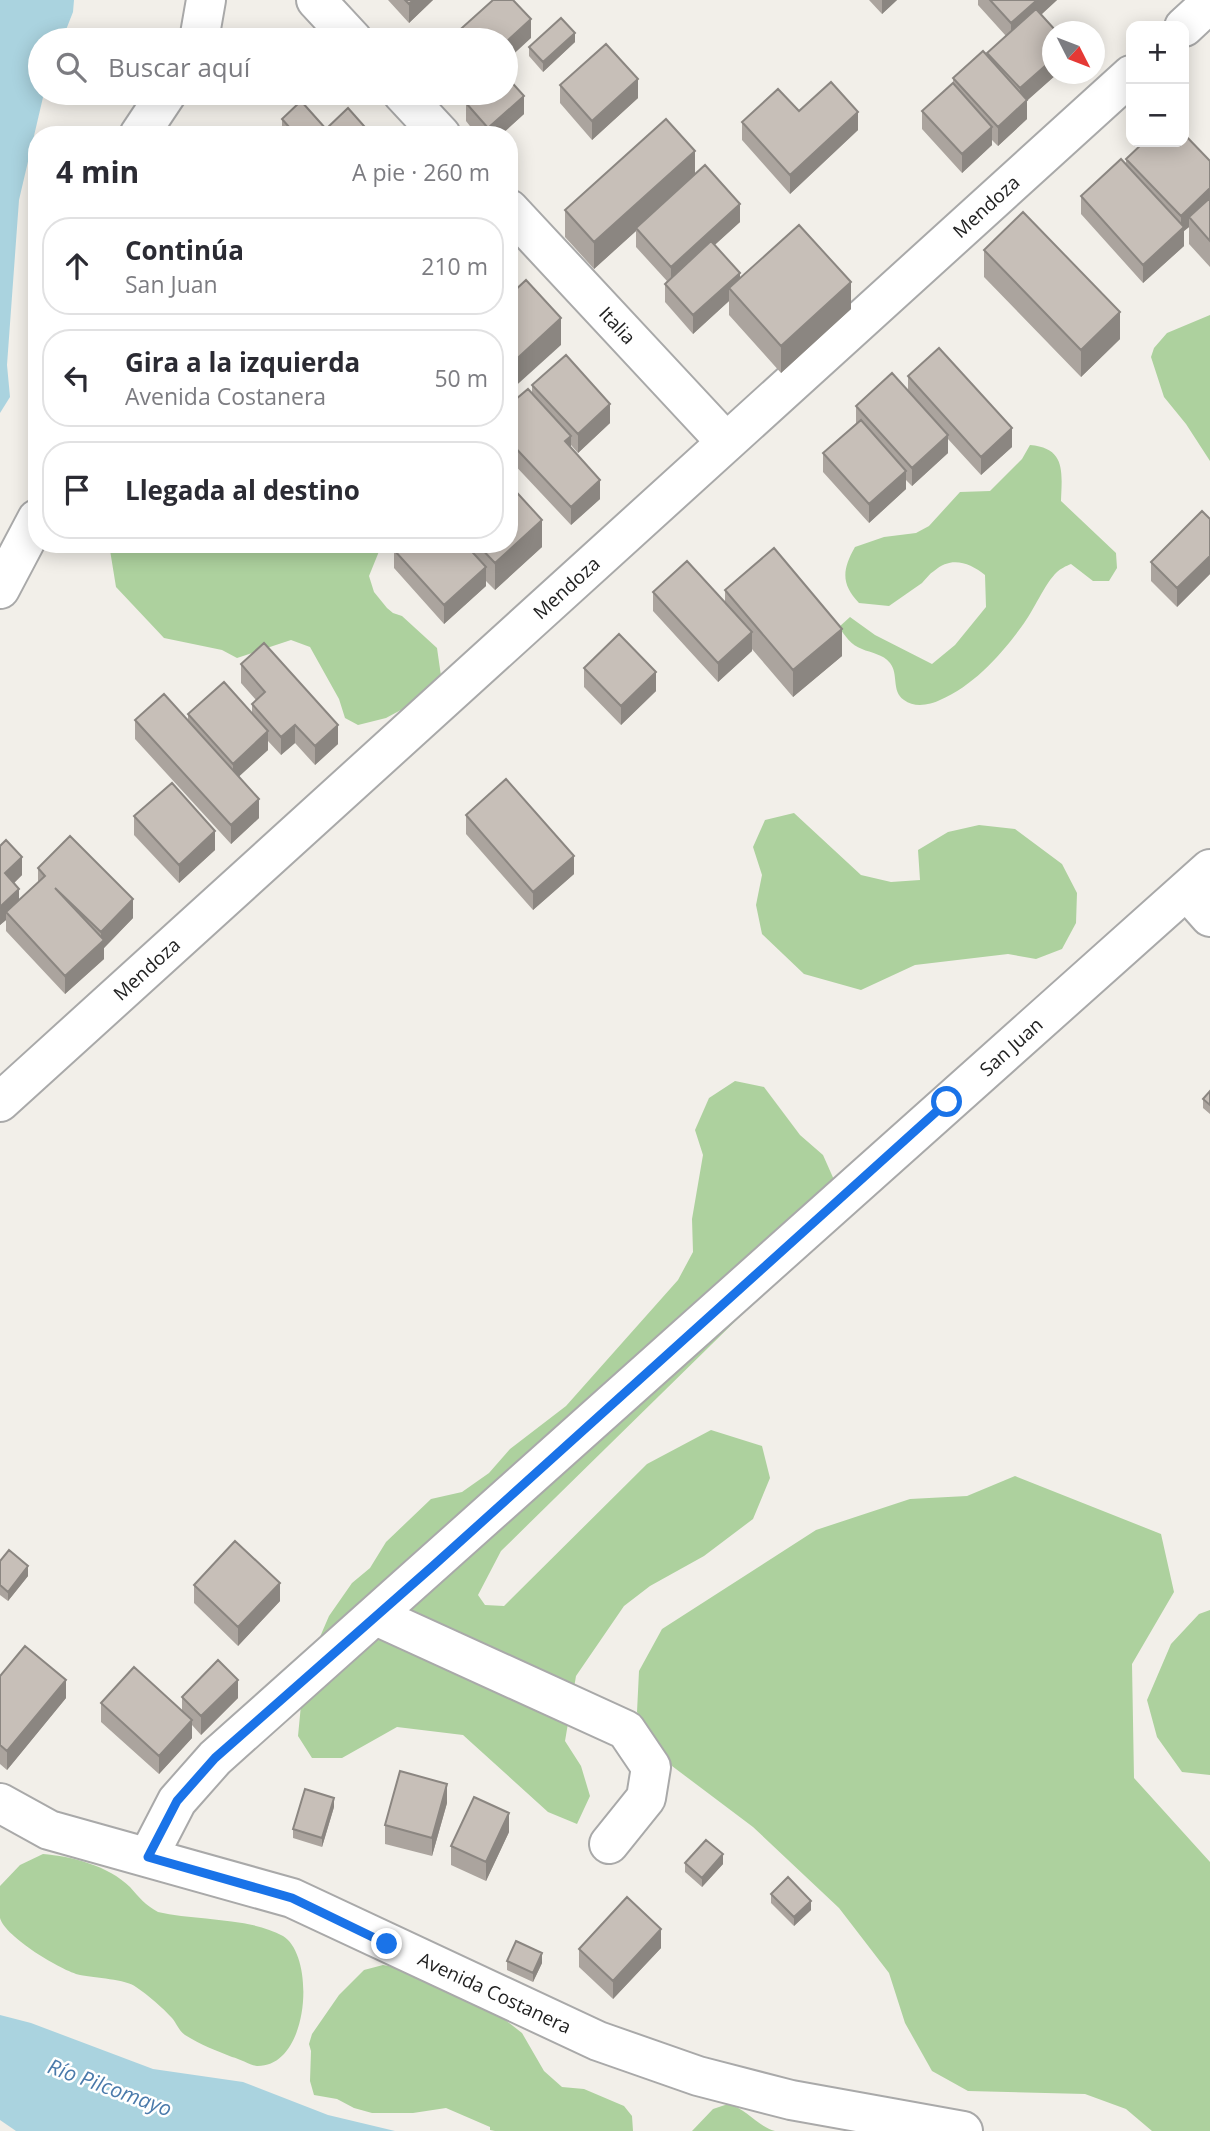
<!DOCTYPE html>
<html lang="es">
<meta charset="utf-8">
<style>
:root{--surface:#fff;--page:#f2f2f3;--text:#2b2b33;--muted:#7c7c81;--line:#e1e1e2}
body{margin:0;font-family:"Open Sans",sans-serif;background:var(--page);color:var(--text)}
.controls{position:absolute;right:21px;top:21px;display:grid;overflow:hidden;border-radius:14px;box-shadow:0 4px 18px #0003}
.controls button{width:63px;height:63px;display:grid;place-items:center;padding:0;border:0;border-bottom:2px solid var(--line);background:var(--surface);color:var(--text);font:35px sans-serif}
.compass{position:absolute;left:1042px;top:21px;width:63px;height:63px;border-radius:50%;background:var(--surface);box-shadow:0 4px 18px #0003;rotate:132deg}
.stop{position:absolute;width:21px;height:21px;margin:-16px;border:5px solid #1a73e8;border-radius:50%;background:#fff}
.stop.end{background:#1a73e8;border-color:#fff;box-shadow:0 2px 7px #0008}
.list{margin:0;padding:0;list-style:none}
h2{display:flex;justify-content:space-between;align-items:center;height:91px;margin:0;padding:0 28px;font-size:30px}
h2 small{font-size:23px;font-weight:400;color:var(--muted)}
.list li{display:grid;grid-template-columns:46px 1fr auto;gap:21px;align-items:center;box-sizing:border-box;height:98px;margin:0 14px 14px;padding:0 14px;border:2px solid var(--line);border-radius:28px}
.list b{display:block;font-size:26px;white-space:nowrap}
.list p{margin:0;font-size:23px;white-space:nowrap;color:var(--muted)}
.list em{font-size:23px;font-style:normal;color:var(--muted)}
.icon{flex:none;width:38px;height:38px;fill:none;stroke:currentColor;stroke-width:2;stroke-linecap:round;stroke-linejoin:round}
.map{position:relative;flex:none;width:1210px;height:2131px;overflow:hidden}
.search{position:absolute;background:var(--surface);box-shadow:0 4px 18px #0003;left:28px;top:28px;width:490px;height:77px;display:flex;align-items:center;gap:18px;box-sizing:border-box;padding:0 24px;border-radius:38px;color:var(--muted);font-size:26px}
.panel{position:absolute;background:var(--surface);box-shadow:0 4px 18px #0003;left:28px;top:126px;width:490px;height:427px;border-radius:28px}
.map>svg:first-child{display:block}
.forest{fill:#add19e}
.water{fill:#aad3df}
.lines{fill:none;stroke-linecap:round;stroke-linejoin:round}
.minor-casing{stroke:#a9a9a9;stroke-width:42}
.minor{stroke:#fff;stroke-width:38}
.wall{fill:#aba49e}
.shaded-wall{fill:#8b8681}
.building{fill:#c7bfb8;stroke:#8b8681;stroke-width:2}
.route{stroke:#1a73e8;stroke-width:9}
.labels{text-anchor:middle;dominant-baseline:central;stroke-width:5;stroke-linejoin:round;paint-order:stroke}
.street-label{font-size:19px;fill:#222;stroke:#fff}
.water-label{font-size:21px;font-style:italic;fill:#4a7aab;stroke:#fff}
</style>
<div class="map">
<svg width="1210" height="2131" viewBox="0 0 1210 2131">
<rect width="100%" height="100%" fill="#f2efe9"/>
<path class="forest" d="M1210,315v146l-24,-37 -22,-27 -13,-40 3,-9 13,-15z
M1030,445c36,3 32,27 31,56l55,52 1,15 -8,13h-16l-22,-17c-5,2 -11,5 -14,8 -12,11 -24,40 -35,54 -22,30 -48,59 -82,74 -10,5 -26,8 -36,0 -13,-9 -5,-26 -14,-37 -7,-9 -19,-10 -28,-14 -11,-4 -17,-13 -23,-22l11,-10 25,18 57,29 23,-19 31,-38 -1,-32c-16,-13 -34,-19 -51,-4 -5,3 -8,8 -12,12 -11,8 -22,15 -33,23l-30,-3c-18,-19 -17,-33 -4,-56l29,-10 32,-4 13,-7 31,-34 30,-1 32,-32z
M109,544h273l-13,32 5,16 13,16 6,5 9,3 35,32 4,28 -18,22 -37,20 -28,7 -13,-7 -6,-19 -29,-52 -19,-7 -54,18 -15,-8 -58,-12 -48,-51z
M794,813l67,62 30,7 29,-2 -2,-30 30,-18 31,-7 36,4 47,35 15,29 -1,30 -14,26 -26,10 -28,-5 -93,11 -54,25 -57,-16 -42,-40 -6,-29 6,-30 -9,-28 12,-27z
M735,1081l29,6 36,48 23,20 12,27 -67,107 -267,262 -23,44 7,10 19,1 143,-142 64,-34 51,16 8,32 -17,41 -49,37 -54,30 -26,20 -48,70 -11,65 16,25 9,30 -13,28 -29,-12 -85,-77 -66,-8 -55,31h-30l-14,-22 6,-62 25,-58 23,-33 18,-15 16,-26 45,-43 31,-7 27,-19 21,-24 56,-43 112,-126 15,-28 -1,-33 11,-64 -8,-25 14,-32z
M1015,1476l146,58 13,58 -42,72 2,114 76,84v269h-58l-26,-22 -41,-15 -117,-3 -36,-20 -27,-48 -16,-50 -50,-65 -86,-81 -81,-61 -35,-54 2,-41 23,-42 154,-99 94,-31 57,-3z
M1210,1610v165l-28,-3 -25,-35 -10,-37 24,-56 28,-30z
M43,1854c28,2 66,12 87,33 9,10 15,18 28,25 38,9 91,5 125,24 33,20 27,131 -26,130 -7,-1 -17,-7 -25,-9 -19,-8 -29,-11 -47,-22 -6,-4 -8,-11 -13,-17 -9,-10 -24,-23 -36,-31 -10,-8 -41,-9 -56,-12 -18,-4 -75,-38 -80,-57 0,-9 0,-22 0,-32l20,-21z
M383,1965l37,7 52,22 50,39 22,38 18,16 22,2 40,17 8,10 1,15h-138l-5,-1v-3l-44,-19 -33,5h-41l-18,-5 -17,-9 -23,-4 -4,-14 1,-30 -2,-7 3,-10 27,-39 25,-25z
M728,2104c19,5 29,22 47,27h-83l21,-22z"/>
<path class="water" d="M0,0h74l-1,12 -11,28h-22v53h4l-25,107 -12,165 3,32 -10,16z
M0,2015l31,8 122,46 90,13 85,33 67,16h-379l-16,-11z"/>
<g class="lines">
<g class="minor-casing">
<g id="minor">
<path d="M316,0l37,40"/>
<path d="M1184,27l26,-24"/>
<path d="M199,40l7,-40"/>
<path d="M402,93l39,42"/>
<path d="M139,135l28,-42"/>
<path id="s1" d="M509,209l217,233"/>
<path d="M0,589l37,-70"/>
<path d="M1187,891l23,26"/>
<path id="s2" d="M0,1102l1131,-1027"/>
<path d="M376,1616l250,114 25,37 -5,31 -37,46"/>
<path id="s3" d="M0,1803l49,27 243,68 306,143 100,35 93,24 172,31"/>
<path id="s4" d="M148,1857l29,-56 38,-43 995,-889"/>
</g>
</g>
<use href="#minor" class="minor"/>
</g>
<path class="wall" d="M388,0h45l-24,23z
M869,0h28l-15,14z
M978,0h79l-16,15 12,59h4l-30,26v19l-29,27 -6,-6v5l-30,28 -40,-44v-18l31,-28v-5l34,-22v-3l19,-17 -28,-31z
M575,42l-32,30 -14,-16v-9z
M560,85l78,13 -46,42 -32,-37z
M466,103l58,11 -23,21h-24l-11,-14z
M799,111l59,19 -68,64 -48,-54v-18z
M282,119l44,10 46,6h-85l-5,-7z
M1126,159l84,2v106l-21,-23v-17l-5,4v15l-41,37 -62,-69v-18l45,-32z
M695,174l45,48 -26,23 26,33 111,31 -70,64 -52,-58v-14l-36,33 -28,-32v-18l2,-3 -31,-34v-16l-42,38 -29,-32v-27z
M984,250l136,89 -39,38 -97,-100z
M908,376l104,71 -31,28 -33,-36v14l-36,33 -6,-6v9l-37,34 -46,-51v-19l33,-29v-18l52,-15z
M532,385l78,38 -32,30 -7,-8v2l29,52 -29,26 -62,-66v-54l23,-11z
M1210,519v55l-33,33 -26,-26v-19z
M400,544h109l33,3 -47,43 -9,-9v5l-42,38 -50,-56v-18z
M725,590l117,66 -49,41 -41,-48v2l-34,31 -65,-71v-19l72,10z
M241,664l97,80 -23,21 -20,-22 -14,12 -13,-14v9l-29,26 20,42 -28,26 -96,-105v-19l53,1v-7l64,-1v-9l4,-4 -15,-17z
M584,668l72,23 -35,34 -37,-38z
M466,815l108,59 -41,36 -67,-76z
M134,816l81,34 -36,33 -45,-48z
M0,846l22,29 -8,8 5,17 19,-17v-15l95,50 -29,30v11l-39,35 -59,-63v-11l-6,5z
M1210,1091v23l-7,-6v-9z
M0,1561l28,15 -20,25 -8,-6z
M194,1585l86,16 -42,45 -44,-43z
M0,1676l66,22 -59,72 -7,-6z
M182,1697l56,1 -37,37 -9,-10v13l-33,36 -58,-52v-19l81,7z
M447,1803l-15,53 -47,-12v-19z
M334,1807l-12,40 -29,-9v-9z
M509,1832l-23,49 -35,-16v-19z
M685,1863l38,1 -21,23 -17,-15z
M771,1894l40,16 -17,16 -23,-23z
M661,1948l-48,51 -34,-32v-18z
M507,1961l35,2 -9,19 -26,-12z"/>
<path class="shaded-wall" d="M413,0h20l-24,23v-19z
M882,0h15l-15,14z
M1037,0h20l-46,42v-19z
M531,19v19l-25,23v-19z
M575,33v9l-32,30v-10z
M1053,59v15h4l-37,33v-19z
M638,79v19l-46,42v-19z
M524,96v18l-23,21h-13v-7z
M1027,100v19l-29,27v-19z
M858,112v18l-68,64v-19z
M992,127v18l-30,28v-19z
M695,151v27l-59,50v3l-42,38v-27z
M1210,188v18l-21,11v10l-5,4v15l-41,37v-18l38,-35v-14z
M740,204v18l-69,63v-18z
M740,273v18l-11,-3v13l-36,33v-19z
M851,282v27l-70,64v-27z
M1120,312v27l-39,38v-27z
M561,318v27l-52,47v-26z
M610,404v19l-32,30v-19z
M1012,428v19l-31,28v-18z
M948,435v18l-36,33v-18z
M571,436v18l-6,-13z
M906,471v18l-37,34v-19z
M600,480v19l-29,26v-18z
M542,520v27l-47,43v-27z
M1210,556v18l-33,33v-19z
M486,567v19l-42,38v-19z
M842,629v27l-49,41v-27z
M752,632v19l-34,31v-19z
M656,672v19l-35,34v-19z
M295,725v18l-14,12v-18z
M338,725v19l-23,21v-19z
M268,731v19l-35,32v-18z
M259,799v19l-28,26v-19z
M215,831v19l-36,33v-18z
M574,856v18l-41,36v-18z
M22,857v18l-17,17v-19z
M19,889v18l-13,5v8l-6,5v-18z
M133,899v19l-29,30v11l-39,35v-18l36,-33v-11z
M28,1566v10l-20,25v-9z
M280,1583v18l-42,45v-19z
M66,1680v18l-59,72v-19z
M238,1680v18l-37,37v-19z
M192,1720v18l-33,36v-18z
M447,1784v19l-15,53v-18z
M334,1798v9l-12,40v-9z
M509,1813v19l-23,49v-19z
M723,1854v10l-21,23v-9z
M811,1901v9l-17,16v-9z
M661,1929v19l-48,51v-18z
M542,1953v10l-9,19v-9z"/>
<path class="building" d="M405,0h8l-4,4z
M493,0h20l18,19 -25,23v-2h-48l-4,-5z
M990,0h47l-26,23z
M1036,9l21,23h-4v27l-33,29 -33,-35z
M561,18l14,15 -32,29 -14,-15z
M606,44l32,35 -46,42 -32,-36z
M983,51l44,49 -29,27 -45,-49z
M506,76l18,20 -36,32 -22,-25 11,-10h29z
M831,82l27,30 -68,63 -48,-53 36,-33 21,22z
M953,83l39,44 -30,27 -40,-43z
M301,101l25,28 22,-21 24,27h-76l-14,-16z
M666,119l29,32 -101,91 -29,-32z
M1184,134l26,27v27l-29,28 -55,-57 18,-17h40z
M1121,159l63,68 -41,38 -62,-69z
M705,165l35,39 -69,63 -35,-39z
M1210,198v43l-21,-24z
M1023,212l97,100 -39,38 -97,-100z
M799,225l52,57 -70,64 -52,-58z
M711,241l29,32 -47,42 -28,-31z
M526,280l35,38 -52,48v-70z
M939,348l73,80 -31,29 -73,-81z
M566,355l44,49 -32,30 -46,-49z
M892,373l56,62 -36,33 -56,-62z
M528,389l43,47 -6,5 35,39 -29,27 -62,-66v-36z
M861,420l45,51 -37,33 -46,-51z
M509,484l33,36 -47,43 -18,-19h32z
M1202,511l8,8v37l-33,32 -26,-26z
M400,544h65l21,23 -42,38 -50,-55z
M774,548l68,81 -49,41 -68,-80z
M687,561l65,71 -34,31 -65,-71z
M619,634l37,38 -35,34 -37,-38z
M264,643l74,82 -23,21 -20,-21 -14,12 -29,-33 13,-12 -24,-28z
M224,682l44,49 -35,33 -45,-50z
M164,694l95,105 -28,26 -96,-105z
M506,779l68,77 -41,36 -67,-77z
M172,783l43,48 -36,34 -45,-49z
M70,836l63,63 -32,33 -46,-44 49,52 -39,36 -59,-64 39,-36 -7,-8z
M6,840l16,17 -17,16 14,16 -19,18v-61z
M1210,1091v14l-7,-6z
M235,1541l45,42 -42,44 -44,-42z
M9,1550l19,16 -20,26 -8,-7v-24z
M25,1646l41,34 -59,71 -7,-6v-69z
M218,1660l20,20 -37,36 -19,-19z
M134,1667l58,53 -33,36 -58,-53z
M400,1771l47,13 -15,54 -47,-13z
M305,1789l29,9 -12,40 -29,-9z
M474,1797l35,16 -23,49 -35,-16z
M706,1840l17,14 -21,24 -17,-15z
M788,1877l23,24 -17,16 -23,-23z
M627,1897l34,32 -48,52 -34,-32z
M516,1941l26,12 -9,20 -26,-12z"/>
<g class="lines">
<path class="route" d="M387,1944l-95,-46 -144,-41 29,-56 38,-43 218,-192 514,-464"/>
</g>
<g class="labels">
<g class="street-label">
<text stroke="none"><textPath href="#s2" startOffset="1332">Mendoza</textPath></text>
<text stroke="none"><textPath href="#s1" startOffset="159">Italia</textPath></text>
<text stroke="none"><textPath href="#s2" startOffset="765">Mendoza</textPath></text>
<text stroke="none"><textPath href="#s2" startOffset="198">Mendoza</textPath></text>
<text stroke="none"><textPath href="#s4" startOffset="1188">San Juan</textPath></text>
<text stroke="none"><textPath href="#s3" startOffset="532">Avenida Costanera</textPath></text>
</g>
<g class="water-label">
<text transform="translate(110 2087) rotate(20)">Río Pilcomayo</text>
</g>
</g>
</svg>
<div class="controls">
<button>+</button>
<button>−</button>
</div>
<svg class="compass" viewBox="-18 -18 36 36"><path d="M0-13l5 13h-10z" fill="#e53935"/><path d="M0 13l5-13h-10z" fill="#7c7c81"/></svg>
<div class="stop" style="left:947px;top:1102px"></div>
<div class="stop end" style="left:387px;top:1944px"></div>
<div class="search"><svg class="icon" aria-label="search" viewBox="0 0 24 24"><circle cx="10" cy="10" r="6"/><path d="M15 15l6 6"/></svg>Buscar aquí</div>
<section class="panel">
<h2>4 min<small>A pie · 260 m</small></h2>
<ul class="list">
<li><svg class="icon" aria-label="ahead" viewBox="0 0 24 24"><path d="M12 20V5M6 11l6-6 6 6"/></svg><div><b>Continúa</b><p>San Juan</p></div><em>210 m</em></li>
<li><svg class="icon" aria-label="left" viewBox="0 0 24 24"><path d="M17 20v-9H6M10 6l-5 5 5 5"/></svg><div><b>Gira a la izquierda</b><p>Avenida Costanera</p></div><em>50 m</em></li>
<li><svg class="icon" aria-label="arrive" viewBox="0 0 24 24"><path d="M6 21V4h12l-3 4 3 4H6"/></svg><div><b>Llegada al destino</b></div></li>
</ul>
</section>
</div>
